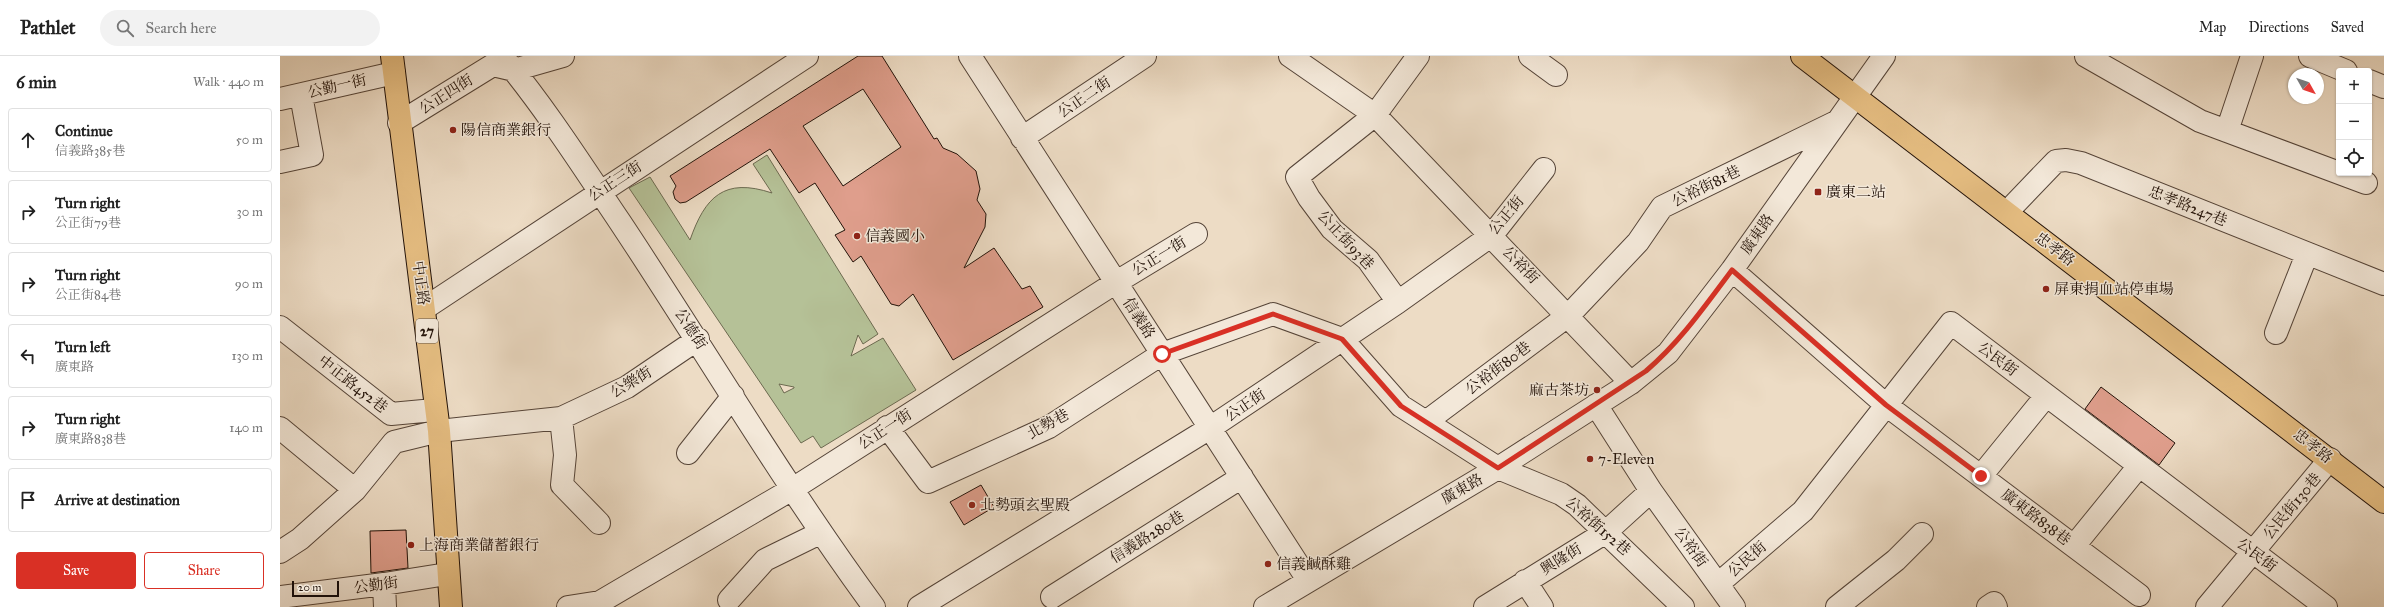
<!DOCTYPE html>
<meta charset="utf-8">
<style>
:root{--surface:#fff;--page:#f2f2f2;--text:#222;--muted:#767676;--line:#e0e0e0;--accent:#d93025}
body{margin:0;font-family:"IM FELL Great Primer","Noto Serif TC",serif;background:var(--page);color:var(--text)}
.controls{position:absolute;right:12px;top:12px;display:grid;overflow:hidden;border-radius:4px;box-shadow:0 1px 3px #0004}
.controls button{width:36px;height:36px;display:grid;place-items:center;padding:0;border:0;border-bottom:1px solid var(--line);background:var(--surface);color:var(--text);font:20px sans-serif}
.compass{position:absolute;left:2008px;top:12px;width:36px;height:36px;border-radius:50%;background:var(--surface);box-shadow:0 1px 3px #0004;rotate:130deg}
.scale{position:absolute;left:12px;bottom:10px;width:47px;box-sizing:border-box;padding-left:4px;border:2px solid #221209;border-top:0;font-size:11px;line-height:14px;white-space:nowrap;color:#221209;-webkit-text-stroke:3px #f3e8d9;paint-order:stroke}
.stop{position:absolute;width:12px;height:12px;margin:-9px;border:3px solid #d93025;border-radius:50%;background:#fff}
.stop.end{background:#d93025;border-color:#fff;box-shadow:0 1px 4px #0008}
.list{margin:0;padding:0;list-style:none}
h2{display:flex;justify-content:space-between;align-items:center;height:52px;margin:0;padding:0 16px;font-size:17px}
h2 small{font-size:13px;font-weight:400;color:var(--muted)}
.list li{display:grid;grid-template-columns:26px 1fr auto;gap:12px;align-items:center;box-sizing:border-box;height:64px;margin:0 8px 8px;padding:0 8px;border:1px solid var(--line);border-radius:4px}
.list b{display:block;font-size:15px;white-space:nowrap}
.list p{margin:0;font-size:13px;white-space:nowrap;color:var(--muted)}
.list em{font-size:13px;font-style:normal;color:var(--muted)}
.actions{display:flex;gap:8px;padding:12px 16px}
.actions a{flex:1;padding:9px 0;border:1px solid var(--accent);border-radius:4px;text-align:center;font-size:14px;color:var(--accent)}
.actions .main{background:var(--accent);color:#fff}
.icon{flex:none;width:22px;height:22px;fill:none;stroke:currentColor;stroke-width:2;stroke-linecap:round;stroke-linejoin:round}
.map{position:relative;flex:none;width:2104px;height:551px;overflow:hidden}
header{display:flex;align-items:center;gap:24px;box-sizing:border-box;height:56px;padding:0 20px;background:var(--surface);border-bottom:1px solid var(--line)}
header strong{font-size:19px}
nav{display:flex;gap:22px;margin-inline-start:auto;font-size:14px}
.search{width:280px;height:36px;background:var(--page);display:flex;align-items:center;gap:10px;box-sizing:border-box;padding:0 14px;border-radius:22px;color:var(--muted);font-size:15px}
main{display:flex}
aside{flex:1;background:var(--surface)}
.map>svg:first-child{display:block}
.green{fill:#b5c197;stroke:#6c6a50;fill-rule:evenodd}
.building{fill:#df9e8c;stroke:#221209;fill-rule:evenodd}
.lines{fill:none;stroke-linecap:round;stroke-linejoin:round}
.minor-casing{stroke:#554438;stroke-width:24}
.major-casing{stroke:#221209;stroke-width:24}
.minor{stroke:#f3e8d9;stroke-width:22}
.major{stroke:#e6be82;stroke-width:22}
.route{stroke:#d93025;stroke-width:5}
.poi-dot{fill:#8f2418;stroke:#f3e8d9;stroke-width:1.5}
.labels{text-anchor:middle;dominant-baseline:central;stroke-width:3;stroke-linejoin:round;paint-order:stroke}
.shield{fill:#f3e8d9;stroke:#615247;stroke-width:1}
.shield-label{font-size:14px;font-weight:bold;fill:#221209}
.street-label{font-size:15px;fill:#221209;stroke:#f3e8d9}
.poi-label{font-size:15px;fill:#221209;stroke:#f3e8d9;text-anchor:start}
</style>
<header>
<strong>Pathlet</strong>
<div class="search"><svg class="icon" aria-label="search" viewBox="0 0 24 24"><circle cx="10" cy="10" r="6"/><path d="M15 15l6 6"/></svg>Search here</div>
<nav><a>Map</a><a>Directions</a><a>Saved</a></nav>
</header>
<main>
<aside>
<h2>6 min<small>Walk · 440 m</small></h2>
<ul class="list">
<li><svg class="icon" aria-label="ahead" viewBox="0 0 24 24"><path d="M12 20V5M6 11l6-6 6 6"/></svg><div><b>Continue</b><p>信義路385巷</p></div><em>50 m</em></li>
<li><svg class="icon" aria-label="right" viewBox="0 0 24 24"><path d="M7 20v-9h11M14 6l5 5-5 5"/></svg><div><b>Turn right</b><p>公正街79巷</p></div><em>30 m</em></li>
<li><svg class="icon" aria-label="right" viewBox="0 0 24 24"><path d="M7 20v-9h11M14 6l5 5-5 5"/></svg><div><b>Turn right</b><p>公正街84巷</p></div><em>90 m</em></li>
<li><svg class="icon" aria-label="left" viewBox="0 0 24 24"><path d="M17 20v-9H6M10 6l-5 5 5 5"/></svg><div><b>Turn left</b><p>廣東路</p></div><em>130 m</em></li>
<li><svg class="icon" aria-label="right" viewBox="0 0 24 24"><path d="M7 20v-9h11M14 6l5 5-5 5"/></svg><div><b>Turn right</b><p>廣東路838巷</p></div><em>140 m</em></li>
<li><svg class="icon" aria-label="arrive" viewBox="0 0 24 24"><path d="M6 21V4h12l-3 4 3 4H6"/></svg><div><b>Arrive at destination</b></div></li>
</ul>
<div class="actions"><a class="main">Save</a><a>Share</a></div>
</aside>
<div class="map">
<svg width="2104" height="551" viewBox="0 0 2104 551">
<rect width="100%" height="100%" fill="#eddcc5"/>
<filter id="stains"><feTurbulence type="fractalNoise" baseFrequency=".005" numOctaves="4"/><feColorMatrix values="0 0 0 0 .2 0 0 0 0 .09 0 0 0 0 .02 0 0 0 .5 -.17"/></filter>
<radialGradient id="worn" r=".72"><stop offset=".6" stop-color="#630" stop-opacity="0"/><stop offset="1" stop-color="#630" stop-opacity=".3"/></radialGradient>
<path class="green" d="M487,99l111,179 -15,10 -5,-9 -7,21 32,-18 33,52 -95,58 -8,-12 -12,7 -172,-255 21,-11 40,63c15,-43 34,-63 82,-47l-19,-29zM499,328l15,3v1l-10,5z"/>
<path class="building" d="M578,0h24l52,83 3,-1 6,10 14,6 19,17 4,18 -3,11 9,14 -1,13 -21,41 30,-20 28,41 8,-3 13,21 -90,53 -40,-66 -14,12 -8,-2 -30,-48 -8,6 -18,-27 10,-5 -30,-47 -16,10 -29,-44 -84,53 -6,1 -5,-4 -2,-7 3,-6 -6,-10zM583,33l38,58 -58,39 -40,-60z
M1821,331l74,56 -16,22 -74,-56z
M701,429l13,22 -30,18 -14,-23z
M126,474l2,38 -37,5 -1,-42z"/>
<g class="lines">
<g class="minor-casing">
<path id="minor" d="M222,0c42,50 81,111 118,166 85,128 163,261 254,385
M690,0l338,524
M1010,0l85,59 256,268
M1250,0l26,19
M1806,0l114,65 166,62
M2030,0l36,15
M2089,25l15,6
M0,43l114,-26
M119,67l94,-58 21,5 49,-14
M1947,75l25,-75
M742,82l123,-82
M0,106l32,-7 -11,-60
M1727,156l49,-51 10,-1 15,3 303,121
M1452,214l154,135 253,190
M1118,246l-30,-42 -36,-31 -23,-31 -12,-21 78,-62 43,-59
M145,252l382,-252
M0,271l111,87 43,-4
M1996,277l31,-79
M1316,349l55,86 83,116
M281,362l4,37 -3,30 37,38
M1147,365l142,-106 69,-73 24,-35 172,-84
M607,371l41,55 121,-55 113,-73 111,-40 69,25 59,67 97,62 63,26 16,11 106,102
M0,372l75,62
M408,397l45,-57
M1701,420l65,-80
M1794,490l65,-80
M0,496l20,-13 55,-49 39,-48 45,-11 122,-13 66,-31 71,-48
M1245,525l17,26
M104,528l1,23
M1438,528l85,-73 148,-188 375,284
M0,541l104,-13 63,-10
M772,541l190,-120
M449,544l36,-40 55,-27
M288,551l32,-5 194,-114 321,-205 81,-49
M639,551l291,-179 188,-126 94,-67 52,-66
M985,551l233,-139 133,-85 37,-30 64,-83 152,-214
M1205,551l121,-75 45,-41
M1557,551l59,-47 26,-26
M1708,551l6,-4 2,4
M1927,551l123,-148"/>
</g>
<g class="major-casing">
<path id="major" d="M112,0l47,375 12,176
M1522,0l582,446"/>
</g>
<use href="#minor" class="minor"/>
<use href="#major" class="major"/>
</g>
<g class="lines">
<path class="route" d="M882,298l111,-40 69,25 59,67 97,62 148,-97c34,-29 59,-65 86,-101l154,135 95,71"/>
</g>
<g class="poi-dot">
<circle cx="173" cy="74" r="4"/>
<rect x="1534" y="132" width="8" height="8" rx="2"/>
<circle cx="577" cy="180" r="4"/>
<circle cx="1766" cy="233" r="4"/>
<circle cx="1317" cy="334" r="4"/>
<circle cx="1310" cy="403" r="4"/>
<circle cx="692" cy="449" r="4"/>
<circle cx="131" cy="489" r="4"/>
<circle cx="988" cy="508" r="4"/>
</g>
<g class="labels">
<rect class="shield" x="136" y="263" width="22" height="24" rx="3"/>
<g class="shield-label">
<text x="147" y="275">27</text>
</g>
<g class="street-label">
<text transform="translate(57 30) rotate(-13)">公勤一街</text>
<text transform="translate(166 38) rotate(-32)">公正四街</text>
<text transform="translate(804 41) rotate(-34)">公正二街</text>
<text transform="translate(335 125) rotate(-33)">公正三街</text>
<text transform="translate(1426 130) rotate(-26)">公裕街81巷</text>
<text transform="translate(1908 150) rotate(22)">忠孝路247巷</text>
<text transform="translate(1226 159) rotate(-50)">公正街</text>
<text transform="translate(1477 178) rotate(-55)">廣東路</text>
<text transform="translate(1066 184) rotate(47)">公正街93巷</text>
<text transform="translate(1775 193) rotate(37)">忠孝路</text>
<text transform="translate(879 200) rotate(-31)">公正一街</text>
<text transform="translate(1241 209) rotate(46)">公裕街</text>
<text transform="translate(141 227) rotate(82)">中正路</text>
<text transform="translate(859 262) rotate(57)">信義路</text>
<text transform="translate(411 273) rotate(57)">公德街</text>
<text transform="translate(1718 303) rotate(37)">公民街</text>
<text transform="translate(1218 312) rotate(-37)">公裕街80巷</text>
<text transform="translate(351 326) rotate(-31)">公樂街</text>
<text transform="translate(73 328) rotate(38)">中正路452巷</text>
<text transform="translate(965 349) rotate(-34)">公正街</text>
<text transform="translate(768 368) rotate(-29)">北勢巷</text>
<text transform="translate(605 373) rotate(-33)">公正一街</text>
<text transform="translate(2033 390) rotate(38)">忠孝路</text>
<text transform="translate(1182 433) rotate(-30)">廣東路</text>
<text transform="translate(2012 450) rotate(-50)">公民街130巷</text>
<text transform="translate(1756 461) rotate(37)">廣東路838巷</text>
<text transform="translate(1318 470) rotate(41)">公裕街152巷</text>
<text transform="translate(867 481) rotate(-32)">信義路280巷</text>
<text transform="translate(1411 491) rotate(54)">公裕街</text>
<text transform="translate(1977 499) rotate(37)">公民街</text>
<text transform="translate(1281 503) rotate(-32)">興隆街</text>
<text transform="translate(1467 503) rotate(-41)">公民街</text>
<text transform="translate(96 529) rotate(-8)">公勤街</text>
</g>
<g class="poi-label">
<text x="181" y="74">陽信商業銀行</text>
<text x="1546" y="136">廣東二站</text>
<text x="585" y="180">信義國小</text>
<text x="1774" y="233">屏東捐血站停車場</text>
<text x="1309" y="334" text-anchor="end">麻古茶坊</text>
<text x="1318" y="403">7-Eleven</text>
<text x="700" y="449">北勢頭玄聖殿</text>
<text x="139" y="489">上海商業儲蓄銀行</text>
<text x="996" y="508">信義鹹酥雞</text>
</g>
</g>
<rect width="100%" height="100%" filter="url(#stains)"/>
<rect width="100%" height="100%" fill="url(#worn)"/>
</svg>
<div class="controls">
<button>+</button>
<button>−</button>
<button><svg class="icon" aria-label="locate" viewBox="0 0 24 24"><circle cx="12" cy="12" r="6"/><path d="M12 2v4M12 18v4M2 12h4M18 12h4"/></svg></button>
</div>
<svg class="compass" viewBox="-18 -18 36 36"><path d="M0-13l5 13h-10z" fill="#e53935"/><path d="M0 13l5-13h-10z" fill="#767676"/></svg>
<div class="scale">20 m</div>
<div class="stop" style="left:882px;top:298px"></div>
<div class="stop end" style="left:1701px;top:420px"></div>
</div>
</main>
